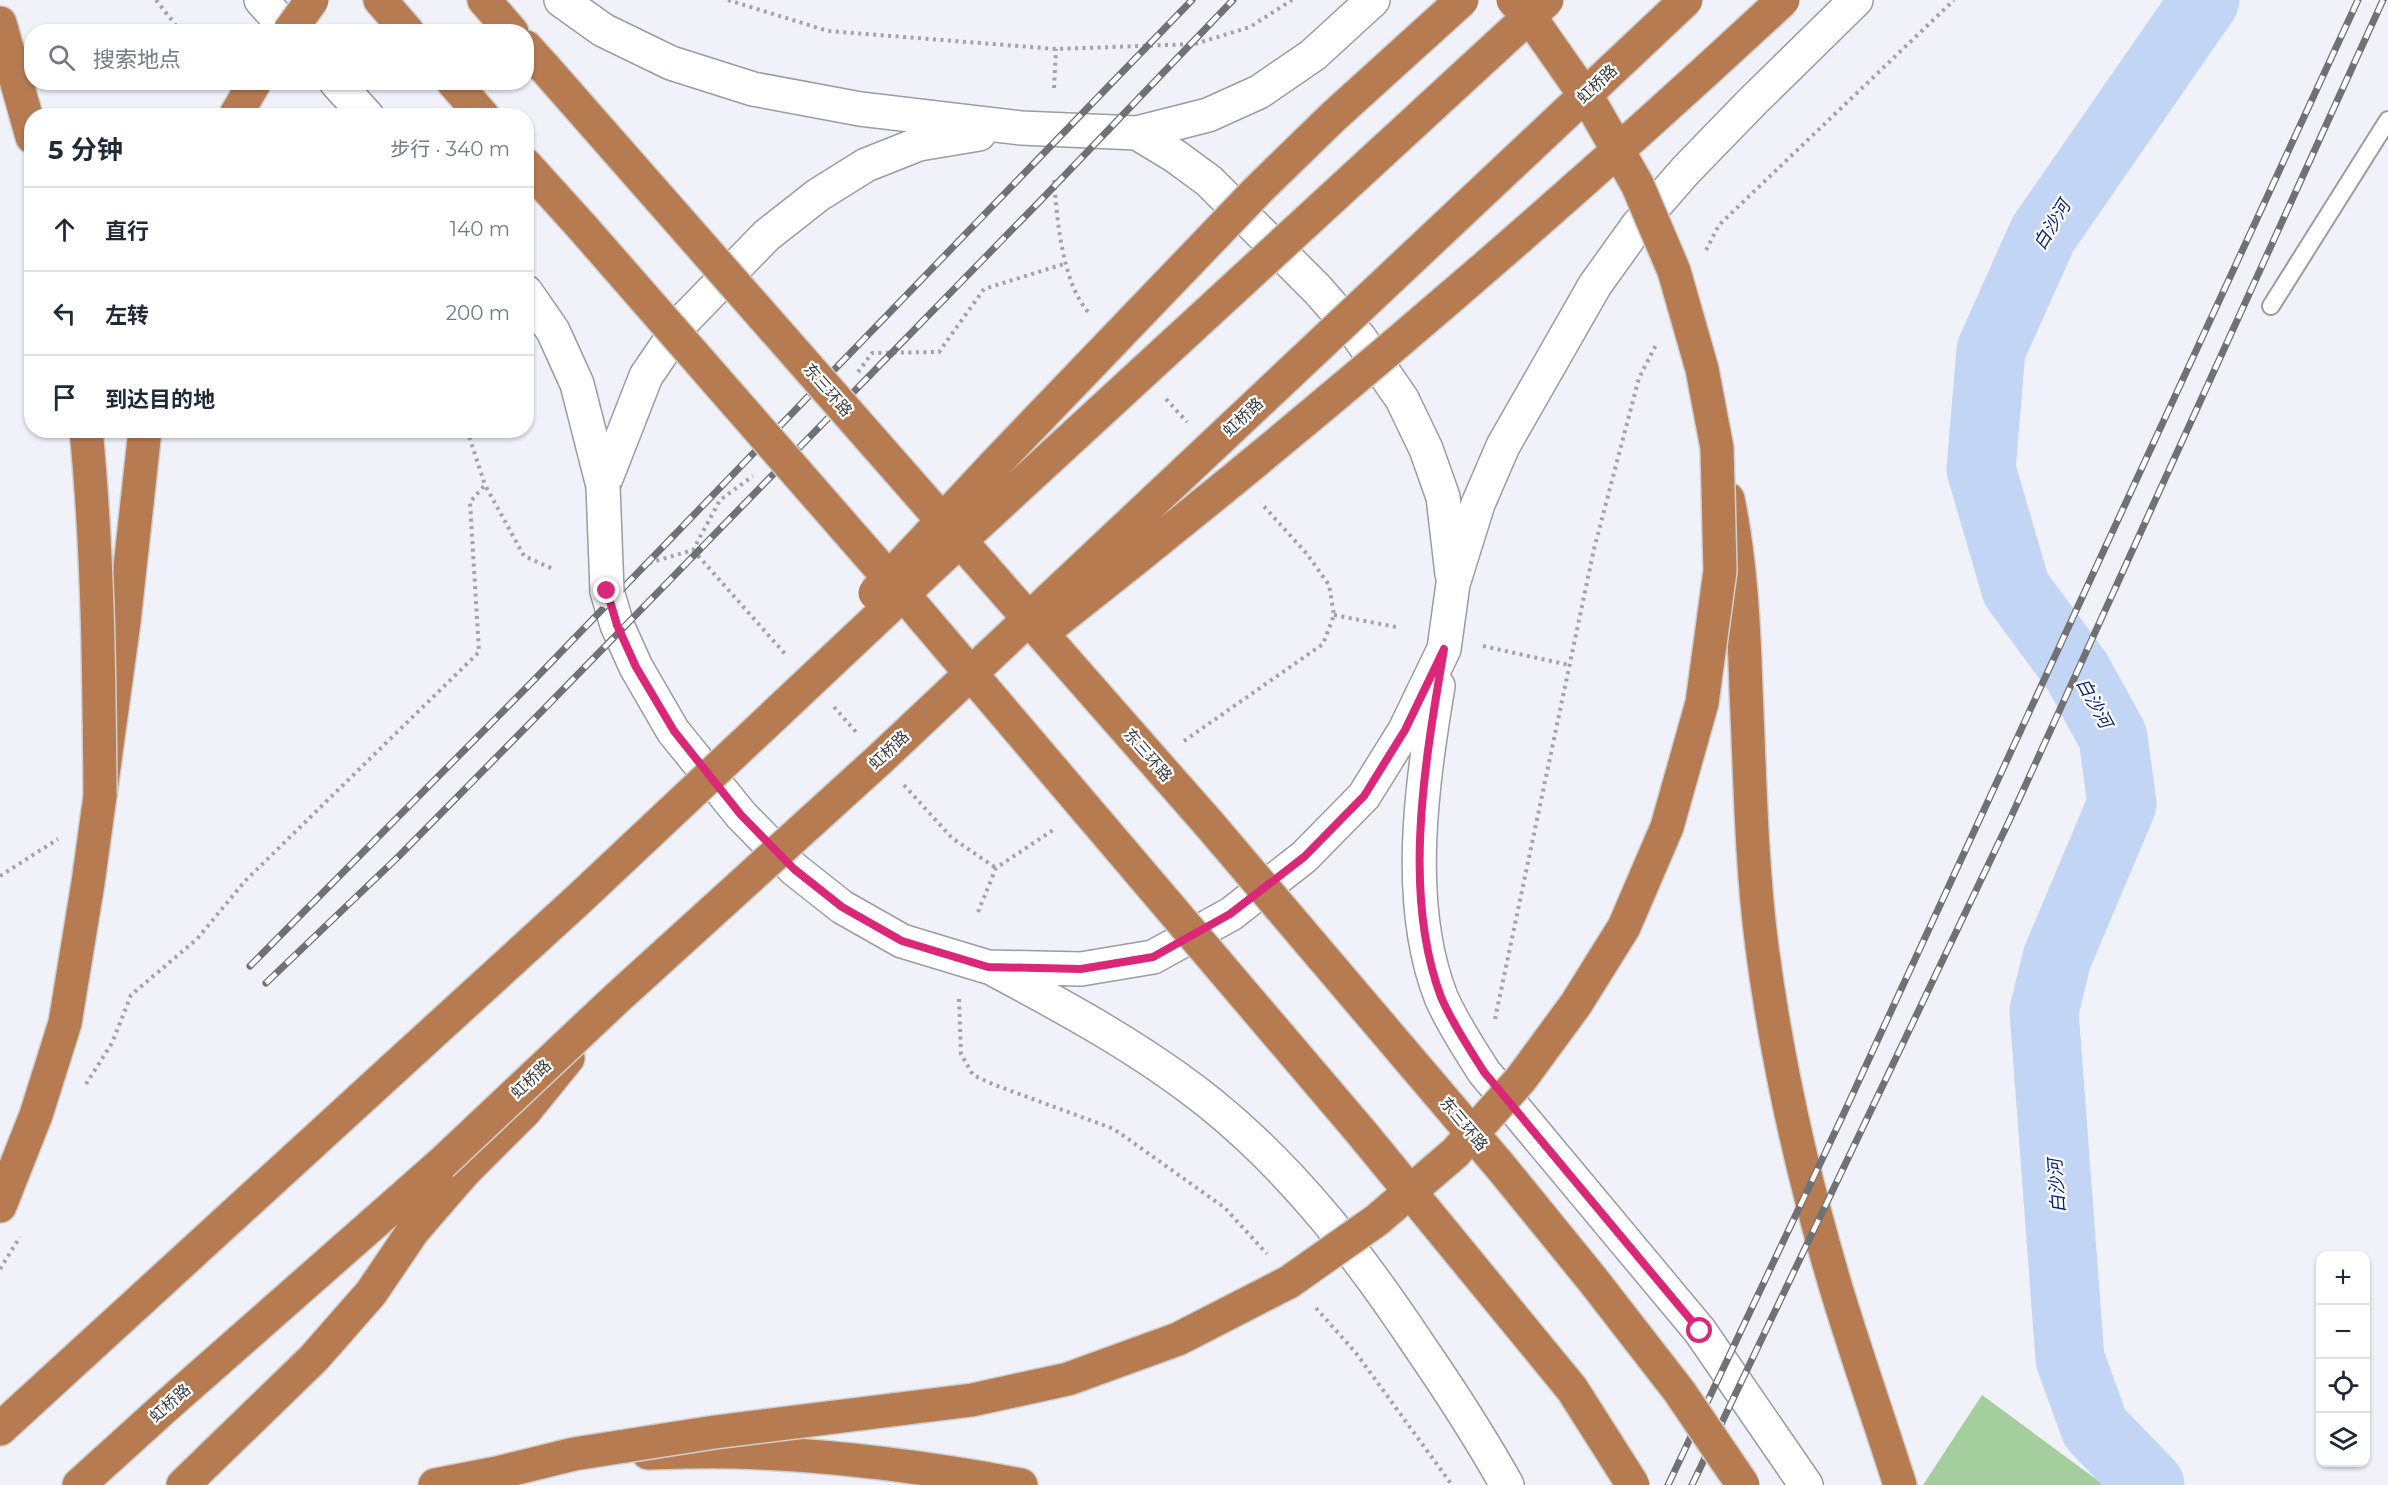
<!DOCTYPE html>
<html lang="zh">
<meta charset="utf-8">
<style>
:root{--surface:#fff;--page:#f6f6f7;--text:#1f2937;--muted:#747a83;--line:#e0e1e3}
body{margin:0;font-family:Montserrat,"Noto Sans SC",sans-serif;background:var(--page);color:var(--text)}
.controls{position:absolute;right:18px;bottom:18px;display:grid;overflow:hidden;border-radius:12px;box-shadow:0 2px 4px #0004}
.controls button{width:54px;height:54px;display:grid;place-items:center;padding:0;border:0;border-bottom:2px solid var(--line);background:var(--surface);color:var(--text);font:30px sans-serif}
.stop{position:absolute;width:18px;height:18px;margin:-14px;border:4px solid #db2777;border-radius:50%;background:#fff}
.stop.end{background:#db2777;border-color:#fff;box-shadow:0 2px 6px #0008}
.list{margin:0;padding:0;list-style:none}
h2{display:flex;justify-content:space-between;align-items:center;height:78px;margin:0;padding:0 24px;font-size:26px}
h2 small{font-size:20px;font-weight:400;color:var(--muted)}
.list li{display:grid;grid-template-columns:39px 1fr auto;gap:18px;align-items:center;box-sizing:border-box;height:84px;padding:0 24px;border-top:2px solid var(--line)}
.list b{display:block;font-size:22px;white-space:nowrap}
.list em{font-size:20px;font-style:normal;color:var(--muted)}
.icon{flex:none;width:33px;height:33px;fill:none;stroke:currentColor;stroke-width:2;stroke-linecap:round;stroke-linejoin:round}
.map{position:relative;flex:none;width:2388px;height:1485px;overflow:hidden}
.search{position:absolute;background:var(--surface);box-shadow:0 2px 4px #0004;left:24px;top:24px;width:510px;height:66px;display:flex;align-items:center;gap:15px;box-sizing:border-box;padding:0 21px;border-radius:24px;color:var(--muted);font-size:22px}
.panel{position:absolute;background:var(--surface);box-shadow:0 2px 4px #0004;left:24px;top:108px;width:510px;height:330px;border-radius:24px}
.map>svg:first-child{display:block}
.green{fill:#a4ce9e}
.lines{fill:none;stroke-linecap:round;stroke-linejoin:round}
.river{stroke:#c3d5f5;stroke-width:69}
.lane-casing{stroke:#9a9ca2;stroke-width:20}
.secondary-casing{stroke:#9a9ca2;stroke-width:36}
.highway-casing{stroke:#cfd0d0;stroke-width:36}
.path{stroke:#a2a3a8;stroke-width:4;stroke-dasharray:3 4.5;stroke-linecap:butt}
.lane{stroke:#fff;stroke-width:16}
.secondary{stroke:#fff;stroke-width:33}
.highway{stroke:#b77b51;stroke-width:33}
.rail-casing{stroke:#707175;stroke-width:7}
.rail{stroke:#fff;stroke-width:4.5;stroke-dasharray:14;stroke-linecap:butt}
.secondary-bridge-casing{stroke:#9a9ca2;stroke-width:36;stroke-linecap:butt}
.highway-bridge-casing{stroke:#cfd0d0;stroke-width:36;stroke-linecap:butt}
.secondary-bridge{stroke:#fff;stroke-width:33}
.highway-bridge{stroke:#b77b51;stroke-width:33}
.route{stroke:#db2777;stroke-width:8}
.labels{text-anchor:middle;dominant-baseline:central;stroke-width:4.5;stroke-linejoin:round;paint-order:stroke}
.street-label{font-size:16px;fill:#393a3c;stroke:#fff}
.water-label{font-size:18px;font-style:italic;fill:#001f77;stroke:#fff}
</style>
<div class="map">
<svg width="2388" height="1485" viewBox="0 0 2388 1485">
<rect width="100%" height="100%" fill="#f1f2f9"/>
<path class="green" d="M1982,1395l122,90h-181z"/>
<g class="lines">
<path class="river" d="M2150,1485l-55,-57 -25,-69 -26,-348 13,-53 65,-154 -9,-67 -35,-64 -62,-84 -35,-120 10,-119 52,-116 162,-234"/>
<g class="lane-casing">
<path id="lane" d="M2271,306l117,-186"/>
</g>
<g class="secondary-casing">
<path id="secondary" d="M261,0l29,32
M561,0l42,30 68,33 82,26 107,20 161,19 116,5 71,-18 51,-23 54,-37 60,-55
M336,82l31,34
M1137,133l38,23 34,25 109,109 41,47 43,62 24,50 17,48 9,77
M526,292l27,39 24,53 26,102
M603,486l43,-110 39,-57 82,-84 51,-40 48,-30 53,-21 60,-10
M607,591l10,34 19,42 37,64 68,84 53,54 48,38 60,34 86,26 93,2 72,-12 78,-43 73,-57 60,-61 41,-66 39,-81 9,-65 25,-80 25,-58 92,-161 43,-60 48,-55 66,-68 104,-102
M1438,686c-16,97 -34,216 3,311 11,26 28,51 43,75l216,259 106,154
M995,970c75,40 150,81 216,134 84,68 150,154 209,243 31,45 60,90 87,138"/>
</g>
<g class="highway-casing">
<path id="highway" d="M380,0l28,32
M484,0l28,32
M0,23l32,114
M526,47l18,20
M453,82l30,34
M526,165l57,63
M1728,499c13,63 16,127 18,191 4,85 5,172 16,257 15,115 41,230 74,341 20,66 43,131 64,197
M0,1206l36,-91 29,-92 23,-140 36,-261 21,-192
M0,1429l393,-360
M648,1453c29,-1 58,-2 87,-1 96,3 192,15 286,33
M79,1485l85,-77 277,-244
M183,1485l131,-127 57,-65 42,-62 52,-60 60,-60 43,-53
M435,1485l62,-12"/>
</g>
<path class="path" d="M156,0l25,32
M728,0l100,31 228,18 139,-5 55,-17 42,-27
M1054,88l2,-39
M1054,180c3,39 8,103 35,133
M1706,250l13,-25 235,-225
M858,372l14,-19 67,-1 45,-63 83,-26
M1166,399l21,23
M467,430l18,55
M693,550l93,105
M642,565l51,-15 27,-50 33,-24
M1334,615l62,12
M1483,646l86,19
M834,707l23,26
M1184,741l139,-97 11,-29 -5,-30 -22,-31 -46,-51
M904,785l48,53 44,30
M0,876l58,-37
M978,912l18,-44 60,-40
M959,999l2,55 12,21 22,10 119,44 111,79 42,46
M1495,1019l99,-470 45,-171 17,-33
M86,1084l26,-41 19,-48 66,-56 48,-58 234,-229 -9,-150 15,-17 39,71 29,13
M0,1269l20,-32
M1316,1308l40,45 96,132"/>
<use href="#lane" class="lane"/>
<use href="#secondary" class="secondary"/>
<use href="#highway" class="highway"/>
<g class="rail-casing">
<path id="rail" d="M250,966l284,-286 658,-680
M266,983l132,-126 145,-147 499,-511 191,-199
M1668,1485l176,-372 514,-1113
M1692,1485l319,-668 372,-817"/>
</g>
<use href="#rail" class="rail"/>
<g class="secondary-bridge-casing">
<path id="secondary-bridge" d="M603,486l4,105"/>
</g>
<g class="highway-bridge-casing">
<path id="highway-bridge" d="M289,32l23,-32
M544,67l666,758 290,341 92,113 87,112 64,94
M235,116l20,-34
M583,228l332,380 446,524 211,257 61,96
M86,430c12,122 13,243 14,365
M875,593l122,-131 261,-272 76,-74 128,-116
M1042,633c255,-200 503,-412 741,-633
M393,1069l186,-170 357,-336 611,-563
M441,1164l175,-165 264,-240 806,-759
M497,1473l77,-19 141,-22 257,-32 96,-21 110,-40 111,-57 88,-62 78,-67 66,-74 55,-75 48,-77 43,-100 35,-124 18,-132 -3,-123 -15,-79 -28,-98 -37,-87 -44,-77 -61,-87 -19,-20"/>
</g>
<use href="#secondary-bridge" class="secondary-bridge"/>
<use href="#highway-bridge" class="highway-bridge"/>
</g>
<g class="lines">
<path class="route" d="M607,591l10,34 19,42 38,64 67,84 53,54 48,38 60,34 86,26 93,2 72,-12 77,-43 74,-57 60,-61 41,-66 39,-81c-18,108 -43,242 -3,348 11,26 28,51 43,75l216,259"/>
</g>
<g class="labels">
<g class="street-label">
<text transform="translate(1597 84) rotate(-43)">虹桥路</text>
<text transform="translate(828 390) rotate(49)">东三环路</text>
<text transform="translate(1243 417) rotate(-43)">虹桥路</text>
<text transform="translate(889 750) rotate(-43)">虹桥路</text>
<text transform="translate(1148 755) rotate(49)">东三环路</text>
<text transform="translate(531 1079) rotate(-43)">虹桥路</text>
<text transform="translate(1464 1124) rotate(50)">东三环路</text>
<text transform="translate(170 1403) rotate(-42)">虹桥路</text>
</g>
<g class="water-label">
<text transform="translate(2052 225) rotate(-59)">白沙河</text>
<text transform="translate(2094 703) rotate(61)">白沙河</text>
<text transform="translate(2057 1186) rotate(-94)">白沙河</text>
</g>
</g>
</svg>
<div class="controls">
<button>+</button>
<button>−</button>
<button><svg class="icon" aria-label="locate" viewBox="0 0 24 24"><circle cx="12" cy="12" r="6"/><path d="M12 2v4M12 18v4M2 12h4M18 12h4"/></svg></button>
<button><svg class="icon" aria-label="layers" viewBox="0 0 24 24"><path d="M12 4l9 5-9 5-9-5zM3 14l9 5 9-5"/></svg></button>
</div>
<div class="stop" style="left:1700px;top:1331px"></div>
<div class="stop end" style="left:607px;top:591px"></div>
<div class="search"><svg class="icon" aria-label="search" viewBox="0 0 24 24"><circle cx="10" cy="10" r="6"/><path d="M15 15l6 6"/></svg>搜索地点</div>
<section class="panel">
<h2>5 分钟<small>步行 · 340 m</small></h2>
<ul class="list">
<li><svg class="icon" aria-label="ahead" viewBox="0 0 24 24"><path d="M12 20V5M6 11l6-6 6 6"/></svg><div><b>直行</b></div><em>140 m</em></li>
<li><svg class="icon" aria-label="left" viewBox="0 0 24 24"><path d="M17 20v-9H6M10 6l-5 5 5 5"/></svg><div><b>左转</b></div><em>200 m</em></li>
<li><svg class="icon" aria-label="arrive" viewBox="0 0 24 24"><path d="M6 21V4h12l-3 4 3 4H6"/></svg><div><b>到达目的地</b></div></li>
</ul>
</section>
</div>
